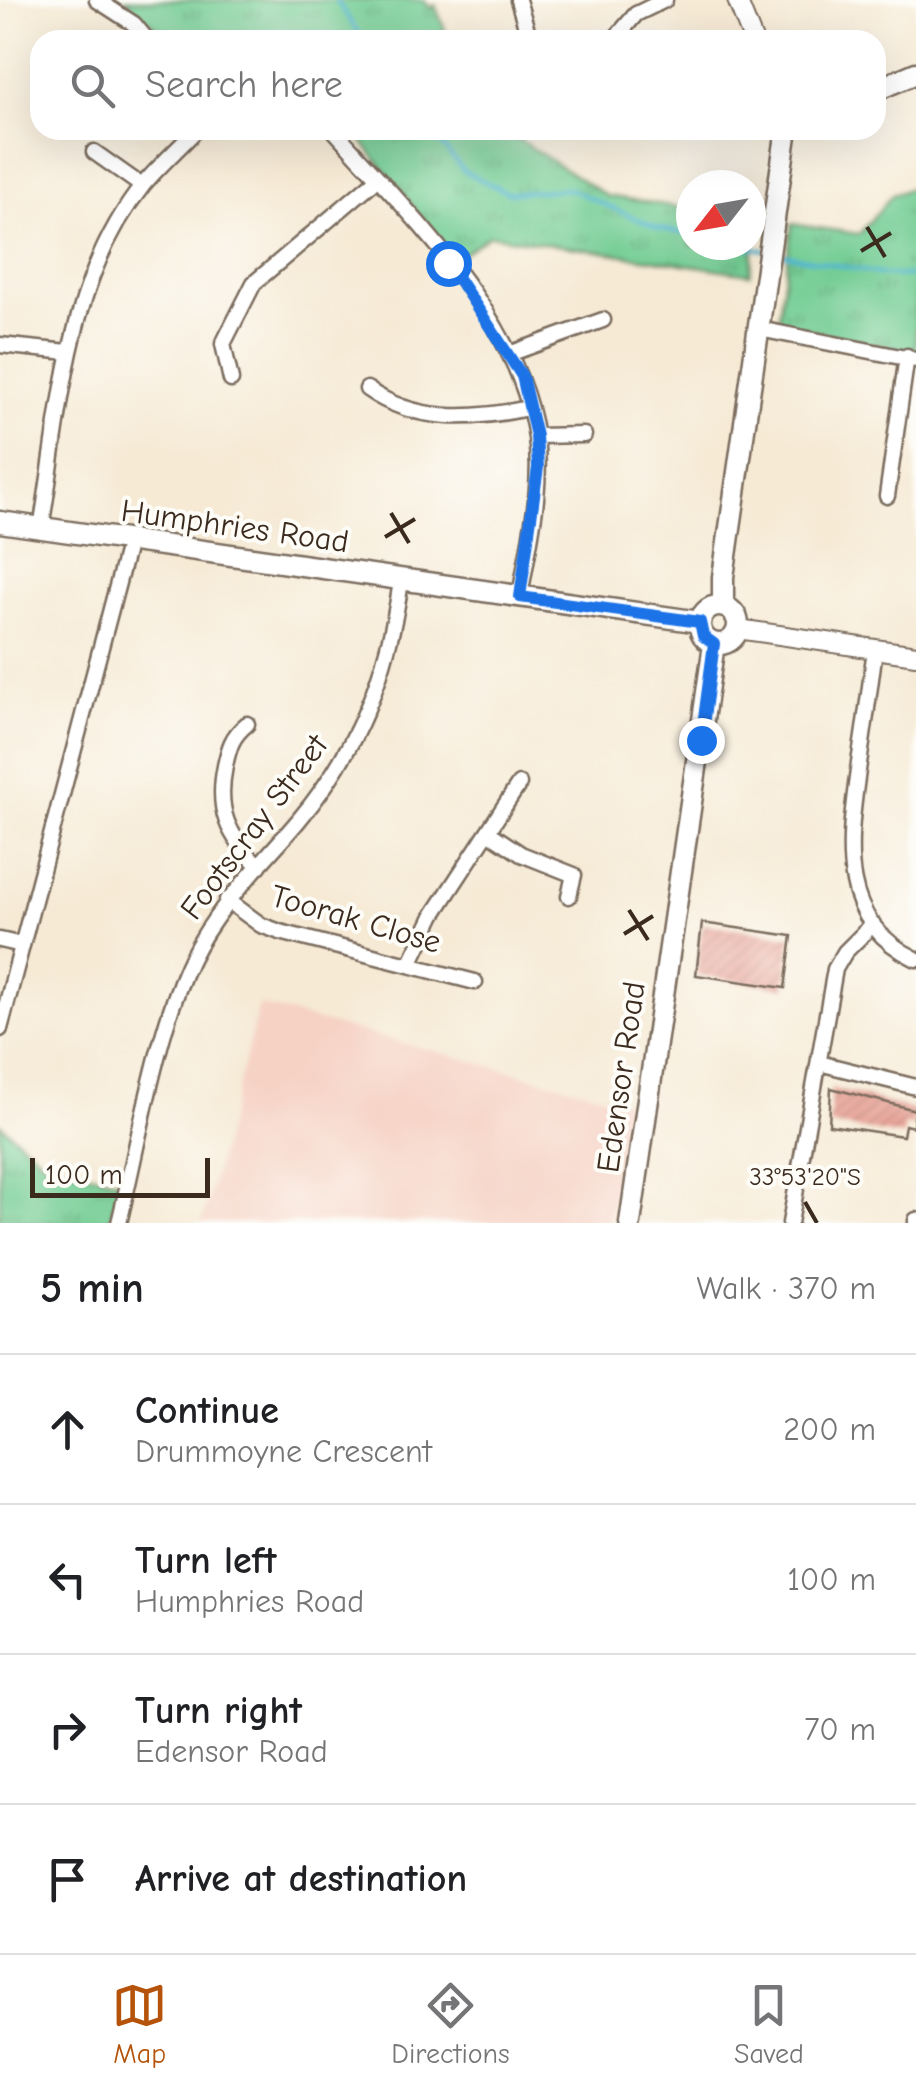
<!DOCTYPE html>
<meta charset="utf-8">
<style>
:root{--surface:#fff;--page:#f6f6f6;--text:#202124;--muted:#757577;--line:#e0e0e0;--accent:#b45309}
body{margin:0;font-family:"Comic Neue",sans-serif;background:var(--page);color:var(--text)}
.compass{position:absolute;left:676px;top:170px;width:90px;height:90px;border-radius:50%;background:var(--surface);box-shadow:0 10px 40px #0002;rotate:239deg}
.scale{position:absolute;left:30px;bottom:25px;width:180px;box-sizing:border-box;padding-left:10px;border:5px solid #3b2a1e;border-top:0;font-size:28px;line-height:35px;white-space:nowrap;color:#3b2a1e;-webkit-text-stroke:8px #fdfcf7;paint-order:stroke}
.stop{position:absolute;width:30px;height:30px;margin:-22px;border:8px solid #1a73e8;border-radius:50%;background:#fff}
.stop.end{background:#1a73e8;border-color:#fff;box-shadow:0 2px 10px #0008}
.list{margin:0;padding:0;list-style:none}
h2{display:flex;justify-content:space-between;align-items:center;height:130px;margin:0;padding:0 40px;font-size:42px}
h2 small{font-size:32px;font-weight:400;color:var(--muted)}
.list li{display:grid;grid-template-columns:65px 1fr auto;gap:30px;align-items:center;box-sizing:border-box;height:150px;padding:0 40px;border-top:2px solid var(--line)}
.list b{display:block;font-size:38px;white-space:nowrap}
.list p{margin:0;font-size:32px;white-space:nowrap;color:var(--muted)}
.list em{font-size:32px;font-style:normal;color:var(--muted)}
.icon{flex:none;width:55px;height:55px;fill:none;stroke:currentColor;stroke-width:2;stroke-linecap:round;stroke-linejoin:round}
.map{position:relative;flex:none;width:916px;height:1223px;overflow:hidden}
.search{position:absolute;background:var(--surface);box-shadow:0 10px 40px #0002;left:30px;right:30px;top:30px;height:110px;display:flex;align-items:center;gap:25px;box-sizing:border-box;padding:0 35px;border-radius:30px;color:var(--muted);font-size:38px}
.sheet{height:730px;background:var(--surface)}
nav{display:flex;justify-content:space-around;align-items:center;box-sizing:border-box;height:140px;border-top:2px solid var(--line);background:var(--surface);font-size:28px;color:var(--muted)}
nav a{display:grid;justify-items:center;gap:5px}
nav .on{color:var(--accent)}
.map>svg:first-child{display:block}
.built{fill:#f6d2c4}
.park{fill:url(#park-tufts);stroke:#587c59;stroke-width:2.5}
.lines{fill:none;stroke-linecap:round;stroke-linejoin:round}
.stream{stroke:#53b6d1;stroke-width:4}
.building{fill:url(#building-hatch)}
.minor-casing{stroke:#7c6d5e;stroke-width:19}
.tertiary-casing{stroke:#7c6d5e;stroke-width:22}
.secondary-casing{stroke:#7c6d5e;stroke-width:25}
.minor{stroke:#fff;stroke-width:14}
.tertiary{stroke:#fff;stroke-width:18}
.secondary{stroke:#fff;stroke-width:20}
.route{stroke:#1a73e8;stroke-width:12}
.ticks{fill:none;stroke:#3b2a1e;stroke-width:4}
.labels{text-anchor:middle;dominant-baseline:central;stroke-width:8;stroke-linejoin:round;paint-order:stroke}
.street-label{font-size:32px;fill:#3b2a1e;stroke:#fdfcf7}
.ticks-label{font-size:25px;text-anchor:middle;fill:#3b2a1e;stroke:#fdfcf7;stroke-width:8;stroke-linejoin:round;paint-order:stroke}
</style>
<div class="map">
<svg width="916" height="1223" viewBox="0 0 916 1223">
<defs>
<pattern id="park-tufts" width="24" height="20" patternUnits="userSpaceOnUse" patternTransform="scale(2.5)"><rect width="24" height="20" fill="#75cd94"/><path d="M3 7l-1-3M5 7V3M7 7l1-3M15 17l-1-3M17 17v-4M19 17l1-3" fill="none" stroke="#66b07f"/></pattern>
<pattern id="building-hatch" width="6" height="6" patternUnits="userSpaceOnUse" patternTransform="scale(2.5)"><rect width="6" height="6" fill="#e38d80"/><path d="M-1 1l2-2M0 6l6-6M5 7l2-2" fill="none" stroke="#b97368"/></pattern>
</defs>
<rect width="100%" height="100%" fill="#fdfcf7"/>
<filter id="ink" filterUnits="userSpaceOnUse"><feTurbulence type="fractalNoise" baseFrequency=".01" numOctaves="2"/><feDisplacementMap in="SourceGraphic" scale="20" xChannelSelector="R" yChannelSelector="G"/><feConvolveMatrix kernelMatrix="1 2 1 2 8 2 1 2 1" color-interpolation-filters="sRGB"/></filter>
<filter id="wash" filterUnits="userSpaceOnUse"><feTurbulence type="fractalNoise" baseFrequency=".0048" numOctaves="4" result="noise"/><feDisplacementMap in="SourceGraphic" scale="40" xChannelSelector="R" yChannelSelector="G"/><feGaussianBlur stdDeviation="2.25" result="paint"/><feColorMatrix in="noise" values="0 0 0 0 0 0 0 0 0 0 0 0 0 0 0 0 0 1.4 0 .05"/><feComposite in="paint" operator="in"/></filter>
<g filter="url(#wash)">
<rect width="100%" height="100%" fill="#f6ead5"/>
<path class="built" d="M259,1005l368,97 -18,121h-407z"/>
<path class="park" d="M125,0h300l4,8 6,-3 14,35h-279z
M353,130h151l103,66 84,13v36h60v-27l7,1 -8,55 -261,-39 -34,25z
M916,186v167l-135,-29 -2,-9 13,-91 67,10 33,-39z
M0,1124l44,38 76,19 -11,42h-109z"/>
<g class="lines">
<path class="stream" d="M336,0l27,40
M429,130l35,41 44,22 62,-4 87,39 34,7
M739,245l25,5
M778,253l106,22 32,1"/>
</g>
<g id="blocks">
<path class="building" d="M702,923l90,13 -7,52 -89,-13z
M831,1088l84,22 -2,17 -8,-2 -2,11 -74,-11z"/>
</g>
</g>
<g filter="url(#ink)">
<use href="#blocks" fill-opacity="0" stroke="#7c6d5e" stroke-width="2.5"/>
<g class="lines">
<g class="minor-casing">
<path id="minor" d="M97,0l37,24 13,16
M518,0l12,40
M614,40l22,-26 29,-14
M334,130c78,87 185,188 202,308 7,52 -8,108 -16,159
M94,152l48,34
M759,329l157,31
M0,345l68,7
M509,354l94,-34
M231,380l-8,-36 31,-61 124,-105
M367,389c48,34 106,31 161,19
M536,436l48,-1
M887,496l20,-140
M41,528c20,-116 25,-247 102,-343 16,-19 36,-37 53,-55
M875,649c-5,38 -10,76 -16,114 -10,75 -26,157 57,196
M247,724c-15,12 -18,23 -22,42 -9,44 2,69 34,100
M488,832l33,22 53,21 -5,21
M227,900l34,25 19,7 195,50
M0,940l22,5
M411,962l23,-48 85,-130
M0,1029l129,-488
M819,1063l97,24
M119,1223c19,-78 38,-194 72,-264 26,-53 69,-93 107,-138 60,-71 90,-149 103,-240
M790,1223l45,-254 10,-17 28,-28
M916,1223v-3"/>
</g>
<g class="tertiary-casing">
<path id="tertiary" d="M737,0l16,40
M738,629l178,26"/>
</g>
<g class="secondary-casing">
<path id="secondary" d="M876,90l40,-17
M0,522l700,100
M723,606v-29l63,-442
M700 625a19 19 0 1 1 38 0a19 19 0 1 1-38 0Z
M630,1223l84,-579"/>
</g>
<use href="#minor" class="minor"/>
<use href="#tertiary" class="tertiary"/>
<use href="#secondary" class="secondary"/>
</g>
</g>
<g class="lines" filter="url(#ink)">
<path class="route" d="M448,263l74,113 14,60 2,31 -18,130 180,25 3,14 11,8 -13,96"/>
</g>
<path class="ticks" d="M867,227l18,30M861,251l30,-18M391,513l18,30M385,537l30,-18M629,910l19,30M624,934l29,-18M805,1202l12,21"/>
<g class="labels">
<g class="street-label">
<text transform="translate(235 526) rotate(8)">Humphries Road</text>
<text transform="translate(254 827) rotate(-53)">Footscray Street</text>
<text transform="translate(356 919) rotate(16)">Toorak Close</text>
<text transform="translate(621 1077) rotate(-82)">Edensor Road</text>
</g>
</g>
<g class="ticks-label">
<text x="805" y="1185">33°53'20"S</text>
</g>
</svg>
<svg class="compass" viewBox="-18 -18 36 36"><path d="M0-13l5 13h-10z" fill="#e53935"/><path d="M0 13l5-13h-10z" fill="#757577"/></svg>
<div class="scale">100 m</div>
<div class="stop" style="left:448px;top:263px"></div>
<div class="stop end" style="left:701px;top:740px"></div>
<div class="search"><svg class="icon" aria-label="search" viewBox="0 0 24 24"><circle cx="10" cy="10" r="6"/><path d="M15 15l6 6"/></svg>Search here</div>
</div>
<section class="sheet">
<h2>5 min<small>Walk · 370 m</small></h2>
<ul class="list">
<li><svg class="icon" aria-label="ahead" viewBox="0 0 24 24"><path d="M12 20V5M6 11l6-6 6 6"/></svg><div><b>Continue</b><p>Drummoyne Crescent</p></div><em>200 m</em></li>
<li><svg class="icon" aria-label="left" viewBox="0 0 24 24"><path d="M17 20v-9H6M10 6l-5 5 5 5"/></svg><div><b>Turn left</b><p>Humphries Road</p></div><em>100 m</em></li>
<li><svg class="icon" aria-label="right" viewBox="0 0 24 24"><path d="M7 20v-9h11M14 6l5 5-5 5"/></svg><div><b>Turn right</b><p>Edensor Road</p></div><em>70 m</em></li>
<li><svg class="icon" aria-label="arrive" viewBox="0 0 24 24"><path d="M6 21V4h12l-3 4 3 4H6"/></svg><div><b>Arrive at destination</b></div></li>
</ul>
</section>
<nav>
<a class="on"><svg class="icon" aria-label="map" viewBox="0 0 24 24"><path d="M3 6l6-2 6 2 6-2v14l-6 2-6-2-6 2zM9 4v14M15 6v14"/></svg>Map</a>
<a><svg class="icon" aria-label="directions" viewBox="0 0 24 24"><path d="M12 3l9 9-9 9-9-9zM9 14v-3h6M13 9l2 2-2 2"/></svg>Directions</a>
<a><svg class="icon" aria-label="saved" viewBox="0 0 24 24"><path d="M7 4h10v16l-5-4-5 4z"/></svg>Saved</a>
</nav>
